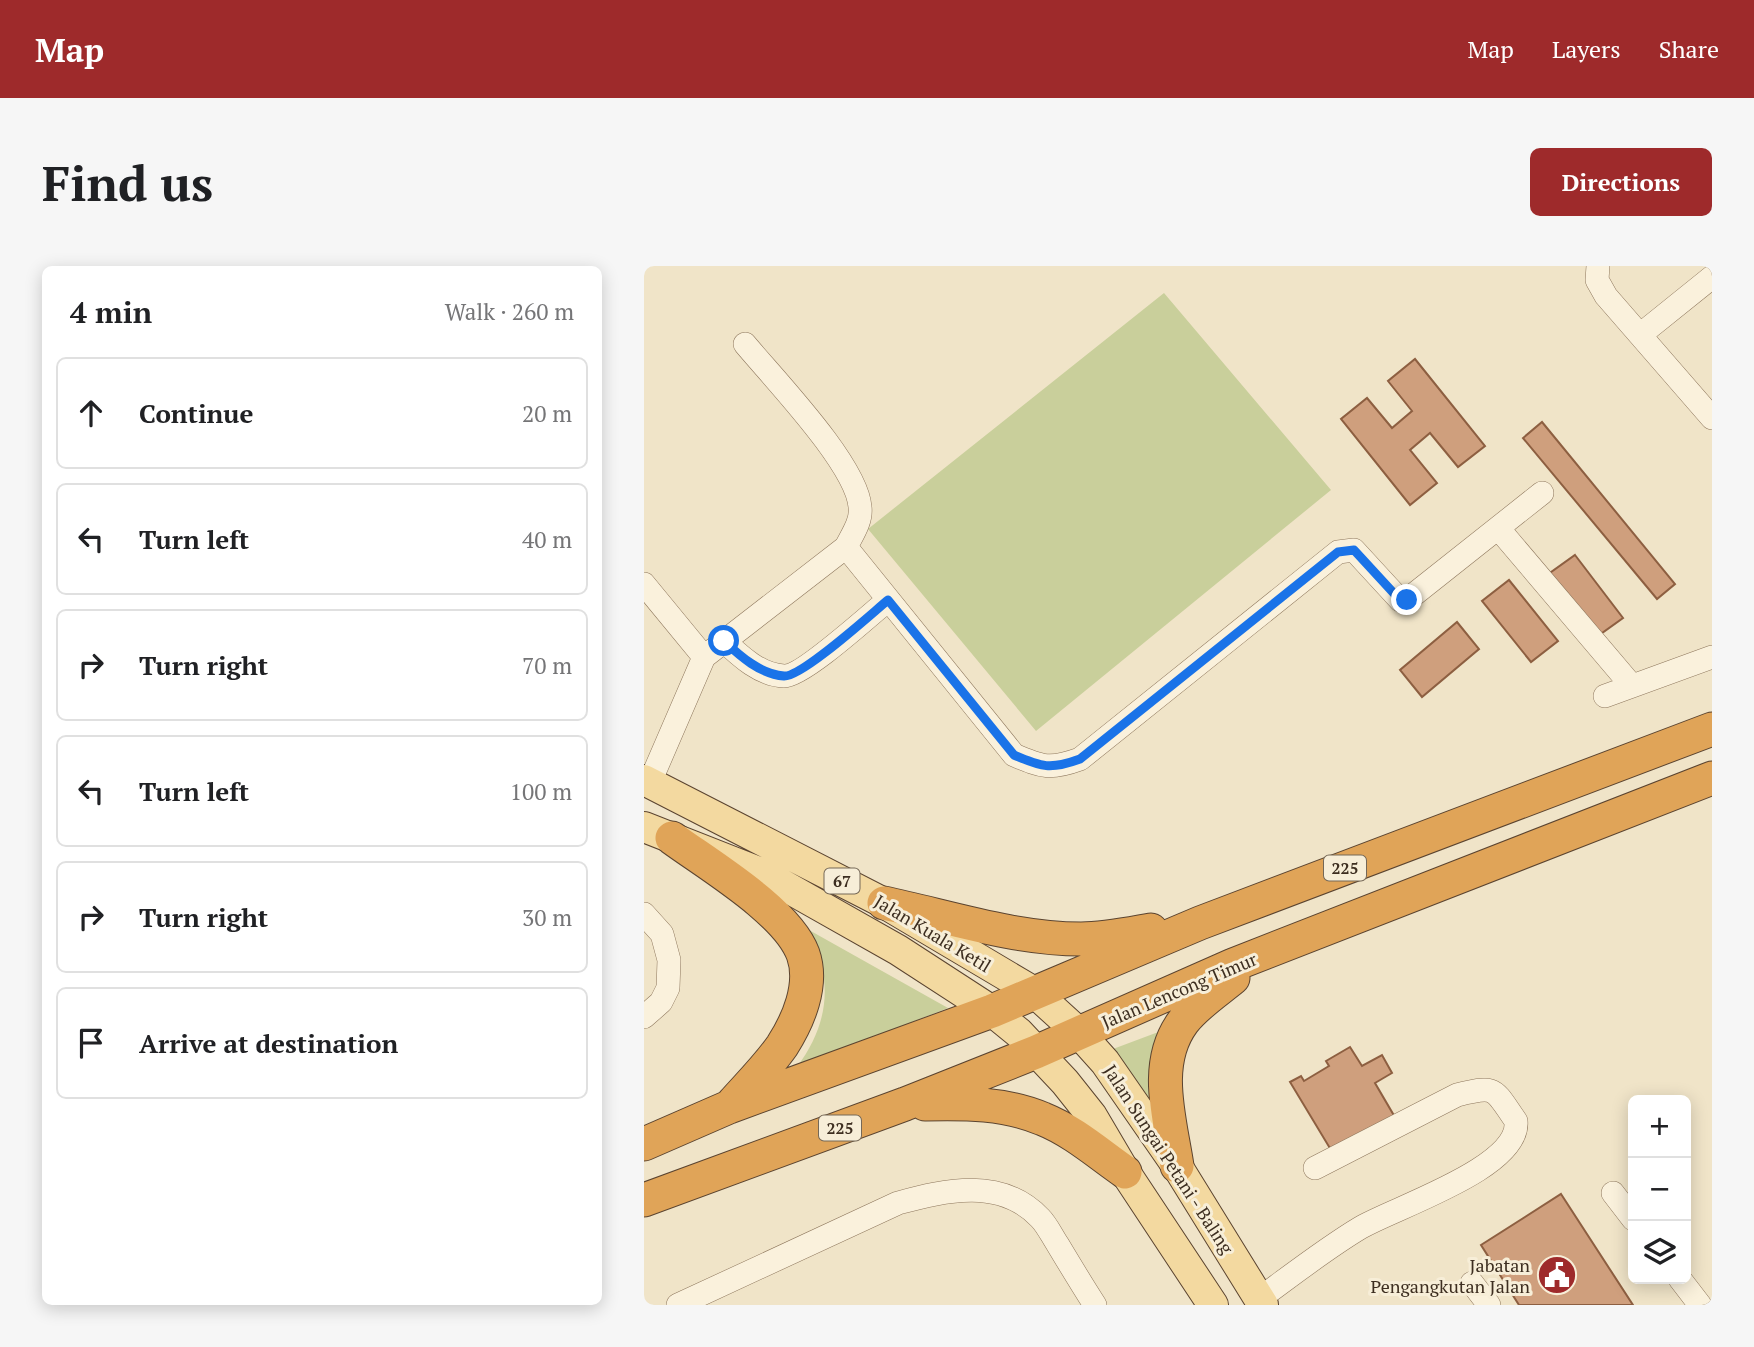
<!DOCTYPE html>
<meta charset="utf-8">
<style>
:root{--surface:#fff;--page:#f6f6f6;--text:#202124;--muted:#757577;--line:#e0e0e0;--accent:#9e2a2b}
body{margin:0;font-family:"PT Serif",serif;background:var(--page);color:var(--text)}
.controls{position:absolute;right:21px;bottom:21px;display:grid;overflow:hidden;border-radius:10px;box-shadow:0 4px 18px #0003}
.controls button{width:63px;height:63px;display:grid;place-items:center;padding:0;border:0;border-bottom:2px solid var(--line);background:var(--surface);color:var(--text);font:35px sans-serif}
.stop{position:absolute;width:21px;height:21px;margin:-16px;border:5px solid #1a73e8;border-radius:50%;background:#fff}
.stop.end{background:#1a73e8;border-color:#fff;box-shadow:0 2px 7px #0008}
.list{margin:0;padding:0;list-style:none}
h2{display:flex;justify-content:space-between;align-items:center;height:91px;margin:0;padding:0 28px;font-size:30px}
h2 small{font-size:23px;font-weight:400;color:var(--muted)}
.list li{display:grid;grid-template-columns:46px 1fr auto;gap:21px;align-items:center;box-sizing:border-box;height:112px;margin:0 14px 14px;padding:0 14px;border:2px solid var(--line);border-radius:10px}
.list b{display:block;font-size:26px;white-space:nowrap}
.list em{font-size:23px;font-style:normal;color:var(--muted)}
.icon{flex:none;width:38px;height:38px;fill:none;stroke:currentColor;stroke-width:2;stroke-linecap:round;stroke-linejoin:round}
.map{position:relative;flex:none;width:1068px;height:1039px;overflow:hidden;border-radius:10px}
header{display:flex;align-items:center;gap:42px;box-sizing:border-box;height:98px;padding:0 35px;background:var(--accent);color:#fff}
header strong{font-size:33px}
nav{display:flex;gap:38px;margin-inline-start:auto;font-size:24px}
.intro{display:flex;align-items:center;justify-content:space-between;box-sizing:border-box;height:168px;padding:0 42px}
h1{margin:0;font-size:49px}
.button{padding:18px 32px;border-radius:10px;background:var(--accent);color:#fff;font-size:24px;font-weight:700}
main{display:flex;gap:42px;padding:0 42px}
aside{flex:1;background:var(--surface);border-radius:10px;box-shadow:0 4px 18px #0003}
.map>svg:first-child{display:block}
.green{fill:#c9cf9b}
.building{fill:#cf9f7d;stroke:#8d5f41;stroke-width:2}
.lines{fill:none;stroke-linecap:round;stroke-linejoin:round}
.minor-casing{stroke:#8d765c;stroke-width:24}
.major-casing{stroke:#5b4430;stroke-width:32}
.highway-casing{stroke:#5b4430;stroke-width:35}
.minor{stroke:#faf1dc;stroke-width:23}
.major{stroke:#f3d9a0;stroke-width:30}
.highway{stroke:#e0a458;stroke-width:33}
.route{stroke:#1a73e8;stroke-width:9}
.labels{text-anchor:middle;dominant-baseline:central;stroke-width:6;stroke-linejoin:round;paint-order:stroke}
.shield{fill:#f7eed8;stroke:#756857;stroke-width:2}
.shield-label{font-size:16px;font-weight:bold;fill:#3d2e20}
.street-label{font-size:18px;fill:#3d2e20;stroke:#f7eed8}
.poi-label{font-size:18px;fill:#3d2e20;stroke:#f7eed8;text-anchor:end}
</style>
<header>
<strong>Map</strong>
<nav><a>Map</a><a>Layers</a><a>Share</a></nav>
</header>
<div class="intro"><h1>Find us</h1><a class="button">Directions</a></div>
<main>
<aside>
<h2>4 min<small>Walk · 260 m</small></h2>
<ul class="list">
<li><svg class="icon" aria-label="ahead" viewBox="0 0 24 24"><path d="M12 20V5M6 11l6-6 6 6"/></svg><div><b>Continue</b></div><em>20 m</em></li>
<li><svg class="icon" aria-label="left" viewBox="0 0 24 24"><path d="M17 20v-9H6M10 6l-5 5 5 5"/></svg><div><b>Turn left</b></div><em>40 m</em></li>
<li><svg class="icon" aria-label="right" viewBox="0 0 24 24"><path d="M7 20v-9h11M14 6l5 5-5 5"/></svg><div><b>Turn right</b></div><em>70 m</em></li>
<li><svg class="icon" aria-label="left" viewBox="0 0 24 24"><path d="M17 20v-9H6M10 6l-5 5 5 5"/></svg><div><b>Turn left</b></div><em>100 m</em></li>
<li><svg class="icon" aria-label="right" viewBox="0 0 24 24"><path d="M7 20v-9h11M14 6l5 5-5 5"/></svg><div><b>Turn right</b></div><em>30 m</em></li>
<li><svg class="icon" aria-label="arrive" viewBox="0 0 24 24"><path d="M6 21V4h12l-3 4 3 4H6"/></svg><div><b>Arrive at destination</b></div></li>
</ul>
</aside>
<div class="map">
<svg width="1068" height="1039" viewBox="0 0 1068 1039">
<rect width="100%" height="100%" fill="#f0e4c8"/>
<path class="green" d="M520,27l167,197 -295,241 -168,-202z
M165,664l139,78 -151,59c33,-45 36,-87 12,-137z
M525,762c-15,28 -25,50 -18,82l-38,-61z"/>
<path class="building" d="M771,93l70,87 -27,21 -28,-34 -20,17 27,33 -27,22 -69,-86 26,-21 25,30 20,-17 -24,-30z
M898,156l133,162 -18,15 -134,-161z
M931,289l48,63 -28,20 -48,-63z
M865,314l49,61 -27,21 -49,-61z
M813,356l22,27 -57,48 -22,-27z
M706,781l12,19 20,-11 10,18 -17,10 21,36 -62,36 -44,-73 11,-6 3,5 25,-15 -3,-5z
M917,928l72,111h-114l-38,-60z"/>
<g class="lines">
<g class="minor-casing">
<path id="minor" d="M954,0l-1,14 9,16 106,122
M996,69l72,-58
M101,78c30,36 112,121 115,163 2,14 -8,28 -14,40
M854,262l134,158
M0,318l60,73 142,-110 168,208c28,12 36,15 66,4l258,-207 16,-2 46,50h7l135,-107
M80,375c16,15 36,34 60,35 18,1 87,-62 104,-76
M961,430l107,-39
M6,516l54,-125
M0,648l18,20 7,26 -1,28 -7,14 -17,15
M969,927l20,26
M1036,1013l20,26
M828,1017l17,22
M615,1033c33,-24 66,-50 101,-71 33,-20 161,-60 156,-107 -23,-33 -19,-36 -59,-26l-142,73
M34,1039l220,-102c48,-13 103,-26 142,15 7,7 12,18 18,27 12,20 24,40 37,60"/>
</g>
<g class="major-casing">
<path id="major" d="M0,514l240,123 150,89 45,41 26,29 72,104 86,139
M0,561l117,46 22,12 115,65 94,61 27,22 46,49 27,34 33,56 88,133"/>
</g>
<g class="highway-casing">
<path id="highway" d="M28,572c37,27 115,73 131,116 11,31 -5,67 -21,92 -14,20 -32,38 -49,57
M240,637c65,14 131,36 197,36 23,0 47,-5 70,-9
M281,838c39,-1 81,-1 118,15 30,12 56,35 82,53
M0,878l85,-37 263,-96 208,-88 512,-194
M533,900c-7,-47 -25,-102 6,-144 13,-17 33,-30 50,-44
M0,934l261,-96 131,-52 197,-87 479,-187"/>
</g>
<use href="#minor" class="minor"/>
<use href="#major" class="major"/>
<use href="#highway" class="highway"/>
</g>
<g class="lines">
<path class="route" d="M80,375c16,15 36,33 60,35 18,1 87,-62 104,-76l126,155c28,12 36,15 66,4l258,-207 16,-2 46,50h7"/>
</g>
<defs>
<g id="civic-disc" transform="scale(2.0125)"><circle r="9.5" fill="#9e2a2b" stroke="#f7eed8"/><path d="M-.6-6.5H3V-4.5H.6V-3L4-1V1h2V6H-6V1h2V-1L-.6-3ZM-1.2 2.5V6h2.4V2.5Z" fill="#fff"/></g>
</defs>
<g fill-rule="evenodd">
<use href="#civic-disc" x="913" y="1009"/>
</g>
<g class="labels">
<g class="shield">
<rect x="680" y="589.5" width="42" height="25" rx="5"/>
<rect x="180.5" y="602.5" width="35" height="25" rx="5"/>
<rect x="175" y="849.5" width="42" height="25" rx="5"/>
</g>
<g class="shield-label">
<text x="701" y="602">225</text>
<text x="198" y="615">67</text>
<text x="196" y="862">225</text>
</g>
<g class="street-label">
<text transform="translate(289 667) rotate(31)">Jalan Kuala Ketil</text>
<text transform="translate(535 724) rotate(-23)">Jalan Lencong Timur</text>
<text transform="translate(525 893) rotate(57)">Jalan Sungai Petani - Baling</text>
</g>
<g class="poi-label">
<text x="886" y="999">Jabatan<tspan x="886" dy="21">Pengangkutan Jalan</tspan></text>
</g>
</g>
</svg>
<div class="controls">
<button>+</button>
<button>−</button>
<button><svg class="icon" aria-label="layers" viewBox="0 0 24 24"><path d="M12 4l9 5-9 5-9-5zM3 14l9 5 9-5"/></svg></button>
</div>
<div class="stop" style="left:80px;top:375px"></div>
<div class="stop end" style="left:763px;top:334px"></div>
</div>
</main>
